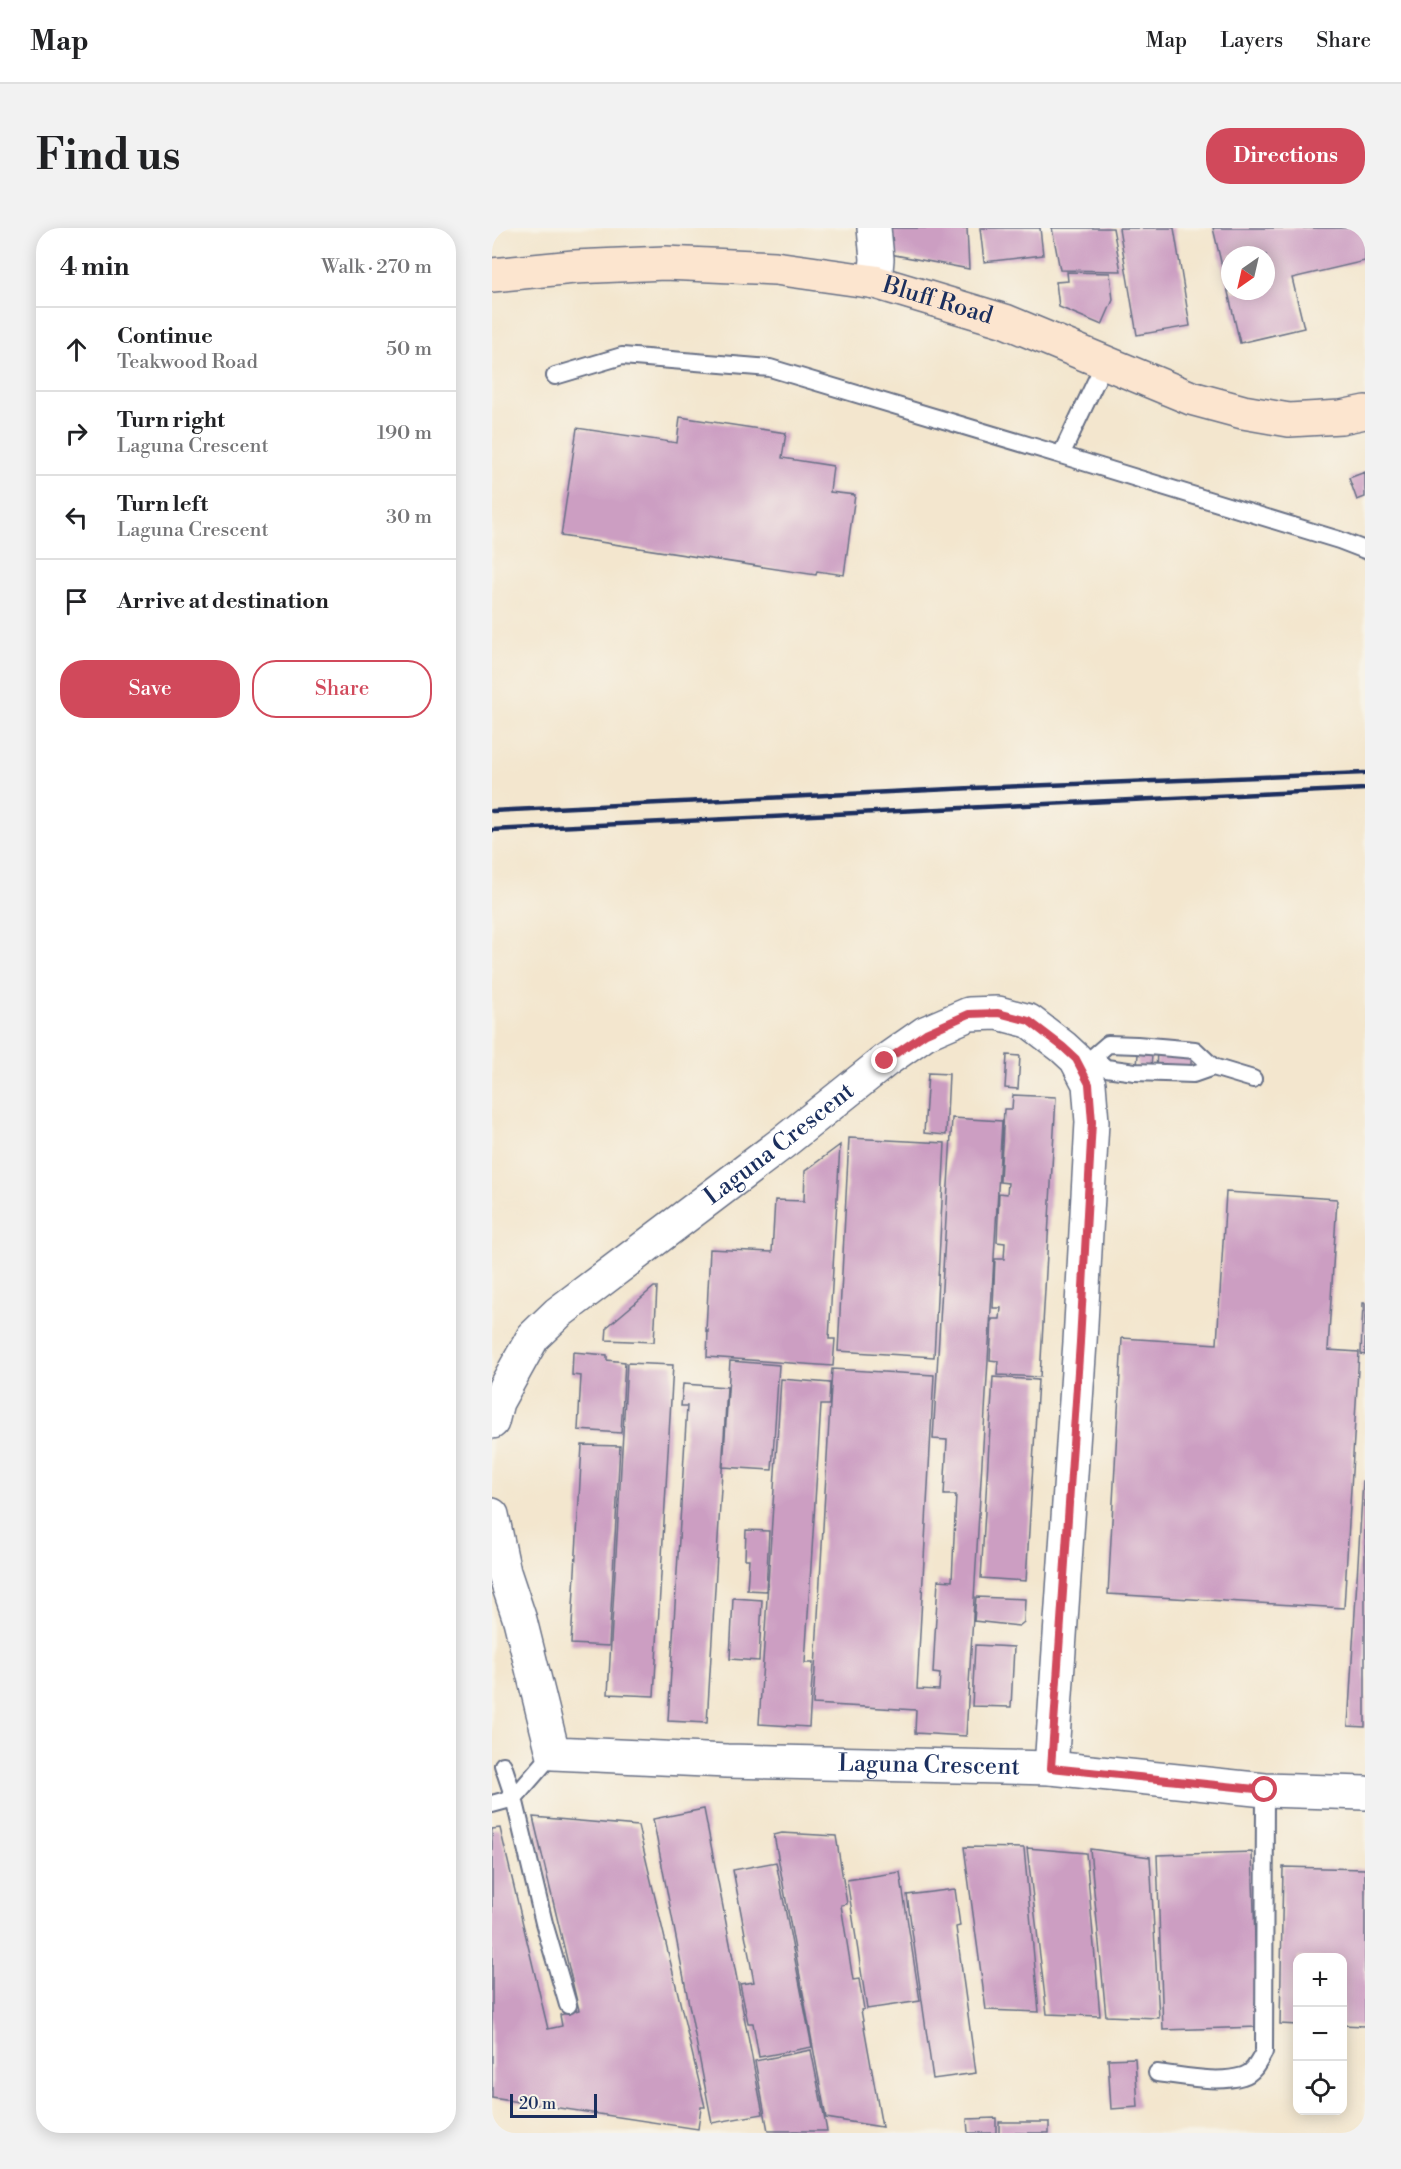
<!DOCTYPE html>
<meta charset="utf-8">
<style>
:root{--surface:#fff;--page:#f2f2f2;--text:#202124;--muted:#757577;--line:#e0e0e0;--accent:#d1495b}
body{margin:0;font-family:"Libre Bodoni",serif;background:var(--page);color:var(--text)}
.controls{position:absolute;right:18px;bottom:18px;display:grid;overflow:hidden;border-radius:12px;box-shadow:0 3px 15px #0003}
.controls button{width:54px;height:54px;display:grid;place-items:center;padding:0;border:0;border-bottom:2px solid var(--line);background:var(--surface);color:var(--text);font:30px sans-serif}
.compass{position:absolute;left:729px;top:18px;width:54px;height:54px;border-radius:50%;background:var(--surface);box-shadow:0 3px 15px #0003;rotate:214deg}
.scale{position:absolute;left:18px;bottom:15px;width:87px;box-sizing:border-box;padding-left:6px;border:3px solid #1b2f5e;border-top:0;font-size:16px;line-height:21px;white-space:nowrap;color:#1b2f5e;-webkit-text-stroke:4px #f7f3e8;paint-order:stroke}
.stop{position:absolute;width:18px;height:18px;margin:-14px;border:4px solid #d1495b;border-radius:50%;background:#fff}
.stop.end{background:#d1495b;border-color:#fff;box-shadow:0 2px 6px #0008}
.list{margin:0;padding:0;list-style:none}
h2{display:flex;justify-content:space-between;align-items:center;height:78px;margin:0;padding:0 24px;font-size:26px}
h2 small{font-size:20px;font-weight:400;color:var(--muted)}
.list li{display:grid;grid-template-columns:39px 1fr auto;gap:18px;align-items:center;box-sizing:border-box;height:84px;padding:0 24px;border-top:2px solid var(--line)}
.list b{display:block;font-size:22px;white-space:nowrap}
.list p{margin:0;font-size:20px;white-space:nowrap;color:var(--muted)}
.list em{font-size:20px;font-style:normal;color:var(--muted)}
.actions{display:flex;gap:12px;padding:18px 24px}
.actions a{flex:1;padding:14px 0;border:2px solid var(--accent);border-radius:24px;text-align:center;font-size:21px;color:var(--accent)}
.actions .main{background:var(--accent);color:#fff}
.icon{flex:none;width:33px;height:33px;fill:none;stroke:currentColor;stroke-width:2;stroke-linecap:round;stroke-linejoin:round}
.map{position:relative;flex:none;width:873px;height:1905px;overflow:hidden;border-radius:24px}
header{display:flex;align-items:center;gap:36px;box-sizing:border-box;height:84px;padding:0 30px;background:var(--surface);border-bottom:2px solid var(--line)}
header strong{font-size:28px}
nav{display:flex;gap:33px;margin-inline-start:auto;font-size:21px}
.intro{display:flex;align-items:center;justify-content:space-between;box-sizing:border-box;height:144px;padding:0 36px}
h1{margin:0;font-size:42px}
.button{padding:15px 27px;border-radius:24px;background:var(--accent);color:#fff;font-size:21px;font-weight:700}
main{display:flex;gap:36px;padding:0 36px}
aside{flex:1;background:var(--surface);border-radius:24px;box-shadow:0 3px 15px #0003}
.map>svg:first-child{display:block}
.building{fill:#cc9ec2;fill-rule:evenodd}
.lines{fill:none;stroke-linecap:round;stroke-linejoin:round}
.service-casing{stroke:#676f85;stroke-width:20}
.minor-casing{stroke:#676f85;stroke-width:36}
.secondary-casing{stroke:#676f85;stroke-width:36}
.service{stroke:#fff;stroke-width:16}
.minor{stroke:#fff;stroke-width:33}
.secondary{stroke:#fce5cf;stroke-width:33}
.rail{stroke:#1b2f5e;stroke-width:4.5}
.route{stroke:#d1495b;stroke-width:8}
.labels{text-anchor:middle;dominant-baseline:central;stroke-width:5;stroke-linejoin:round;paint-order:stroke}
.street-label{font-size:24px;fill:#1b2f5e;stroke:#f7f3e8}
</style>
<header>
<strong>Map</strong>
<nav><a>Map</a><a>Layers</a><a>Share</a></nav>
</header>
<div class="intro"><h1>Find us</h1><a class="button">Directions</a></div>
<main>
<aside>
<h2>4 min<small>Walk · 270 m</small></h2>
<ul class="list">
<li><svg class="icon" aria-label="ahead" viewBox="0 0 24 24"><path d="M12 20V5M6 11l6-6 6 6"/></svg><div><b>Continue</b><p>Teakwood Road</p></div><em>50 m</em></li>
<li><svg class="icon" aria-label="right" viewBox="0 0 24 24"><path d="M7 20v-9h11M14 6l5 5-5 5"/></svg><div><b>Turn right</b><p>Laguna Crescent</p></div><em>190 m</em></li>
<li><svg class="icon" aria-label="left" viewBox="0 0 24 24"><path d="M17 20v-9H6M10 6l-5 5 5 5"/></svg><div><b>Turn left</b><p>Laguna Crescent</p></div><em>30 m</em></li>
<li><svg class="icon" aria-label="arrive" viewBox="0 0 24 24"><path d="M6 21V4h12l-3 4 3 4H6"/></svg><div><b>Arrive at destination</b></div></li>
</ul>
<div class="actions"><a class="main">Save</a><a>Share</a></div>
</aside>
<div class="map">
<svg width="873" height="1905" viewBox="0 0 873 1905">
<rect width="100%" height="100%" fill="#f7f3e8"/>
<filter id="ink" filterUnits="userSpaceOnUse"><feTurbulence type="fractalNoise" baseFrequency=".0167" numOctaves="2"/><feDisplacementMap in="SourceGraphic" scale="12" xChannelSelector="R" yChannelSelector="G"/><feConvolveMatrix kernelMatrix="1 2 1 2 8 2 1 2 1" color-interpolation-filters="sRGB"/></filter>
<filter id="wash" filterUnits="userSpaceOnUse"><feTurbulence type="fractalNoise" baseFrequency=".008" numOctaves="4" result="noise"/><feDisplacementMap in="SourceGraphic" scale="24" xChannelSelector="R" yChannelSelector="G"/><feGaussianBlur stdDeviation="1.35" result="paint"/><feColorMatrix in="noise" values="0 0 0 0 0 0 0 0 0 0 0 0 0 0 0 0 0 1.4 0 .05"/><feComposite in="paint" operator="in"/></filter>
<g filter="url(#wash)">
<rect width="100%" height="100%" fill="#f3e6ce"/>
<g id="blocks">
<path class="building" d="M397,0h78l2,41 -79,-15z
M488,0h60l3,27 -59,7z
M560,0h61l8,43 -61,-1z
M627,0h55l16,98 -53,9z
M721,0h152v33l-73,17 12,50 -64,15zM738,27h36v36h-36z
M575,44l43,1 3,27 -11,25 -43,-18 -3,-25 12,-1z
M188,189l106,16 -4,25 51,8 -3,26 25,3 -11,80 -27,-4 -1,4 -255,-39 16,-108 100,15z
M873,244v25l-8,3 -8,-22z
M665,816l35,2 -2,34 -34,-2z
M646,826l14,1 -1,12 -14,-1z
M515,827l13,1 -2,33 -13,-1z
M436,845l21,1 -3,61 -22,-2z
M521,867l43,2 -16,280 -43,-2 1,-14 -8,-1 2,-41h8l1,-11h-8l2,-49h9l1,-16 -8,-1 2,-49 8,1 1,-11 -8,-1 4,-73h8z
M460,890l50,3 -36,615 -51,-3 1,-23 -103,-6 19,-335 102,6 -17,314 22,1 1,-16 -7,-1 5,-93 14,1 4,-86h-12l3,-55 -14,-1z
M357,910l96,5 -11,214 -96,-6z
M348,917l-11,194h6l-2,27 -126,-9 1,-27 -2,1 4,-82 62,3 3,-52 29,1 1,-30z
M734,964l111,7 -9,151 31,2 -15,256 -236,-14 14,-256 95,6z
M162,1059h3l-3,55 -48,-2 1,-13z
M871,1075h2v52l-4,-1z
M81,1124l34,3v5l18,2 -4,71 -43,-3 3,-54 -9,-1z
M238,1133l49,4 -7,105 -49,-3z
M135,1135l46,2 -19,331 -46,-2z
M501,1149l45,3 -12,201 -45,-3z
M289,1151l49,4 -1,22h-8l-16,258h8l-4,64 -50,-3z
M191,1156l44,3 -20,336 -39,-2 19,-315h-6z
M90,1217l38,1 -11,200 -38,-2z
M871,1253h2v246l-17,-1z
M254,1302l23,1 -3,60 -19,-1 2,-31h-4z
M484,1369l49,2 -1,23 -5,4 -45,-5z
M241,1370l29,2 -3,61 -29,-2z
M483,1417l39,2 -3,60 -39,-1z
M212,1581l59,305 -51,9 -59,-304z
M41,1589l105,9 67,281h-4l-3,22 -206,-31v-269l8,-1 48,201 14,-3 -2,-11 19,-5z
M290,1605l54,3 11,68 -6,1 12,75 6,-1 5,30 -3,1 21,117 -56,-9 -52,-283z
M472,1619l60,1 15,164 -53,-2z
M535,1620l59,5 14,163 -53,-2z
M598,1621l60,8 9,161 -53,-2z
M760,1624l6,175 -95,3 -6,-175z
M284,1634l36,185 -53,10 -6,-34h-5l-8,-39 14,-2 -21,-112z
M791,1639l82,2v157l-23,-1v-67h-44v67l-18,-1z
M408,1644l20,129 -53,8 -20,-129z
M463,1661l5,37 -4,1 20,146 -43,6 -26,-184z
M319,1822l16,81h-59l-13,-70z
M643,1830l3,49 -27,2 -3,-50z
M504,1890v15h-28l-1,-14z
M507,1894h50v11h-50z"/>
</g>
</g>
<g filter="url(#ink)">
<use href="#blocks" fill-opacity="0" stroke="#676f85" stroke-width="1.5"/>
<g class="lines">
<g class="service-casing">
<path id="service" d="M613,134l-44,93 278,85 26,10
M63,148l67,-20 148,12 291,87
M601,829l13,11 29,4 58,2 20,-7
M584,831l17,-2 15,-13 29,1 58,5 18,17 40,12
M11,1537l11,33 30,125 24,82
M0,1576l22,-6 39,-45
M665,1845c27,3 60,11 86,3 11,-3 16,-15 21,-24l1,-262"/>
</g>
<g class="minor-casing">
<g id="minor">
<path d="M382,0l3,31 -2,23"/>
<path id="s1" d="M0,1194l5,-20 36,-65 25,-24 227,-172 100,-80 40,-28 44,-19 29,-1 31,8 34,26 13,12 13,25 3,38 -12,220 -29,426"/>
<path id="s2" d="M0,1287l12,57 16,48 33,133 174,8 324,7 214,22 100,3"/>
</g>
</g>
<g class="secondary-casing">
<g id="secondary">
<path id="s3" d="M0,47l82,-8 91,-4 110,5 100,14 130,39 186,77 52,14 46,8 52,-3 24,-5"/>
</g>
</g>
<use href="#service" class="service"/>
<use href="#minor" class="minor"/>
<use href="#secondary" class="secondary"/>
<path class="rail" d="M0,583l480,-23 393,-15
M0,602l873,-41"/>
</g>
</g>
<g class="lines" filter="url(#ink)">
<path class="route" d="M393,833l41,-28 43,-19 29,-1 31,8 34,26 13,12 13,25 3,38 -12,220 -29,426 214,22"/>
</g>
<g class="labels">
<g class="street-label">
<text stroke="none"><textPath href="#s3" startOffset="450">Bluff Road</textPath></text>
<text stroke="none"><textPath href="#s1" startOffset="408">Laguna Crescent</textPath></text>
<text stroke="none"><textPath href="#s2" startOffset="622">Laguna Crescent</textPath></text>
</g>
</g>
</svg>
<div class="controls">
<button>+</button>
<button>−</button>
<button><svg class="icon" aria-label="locate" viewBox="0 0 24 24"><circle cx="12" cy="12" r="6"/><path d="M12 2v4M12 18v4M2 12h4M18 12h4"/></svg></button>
</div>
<svg class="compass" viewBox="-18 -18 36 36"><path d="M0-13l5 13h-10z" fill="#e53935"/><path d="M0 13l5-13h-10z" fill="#757577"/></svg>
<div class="scale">20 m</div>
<div class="stop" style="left:773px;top:1562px"></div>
<div class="stop end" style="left:393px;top:833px"></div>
</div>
</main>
